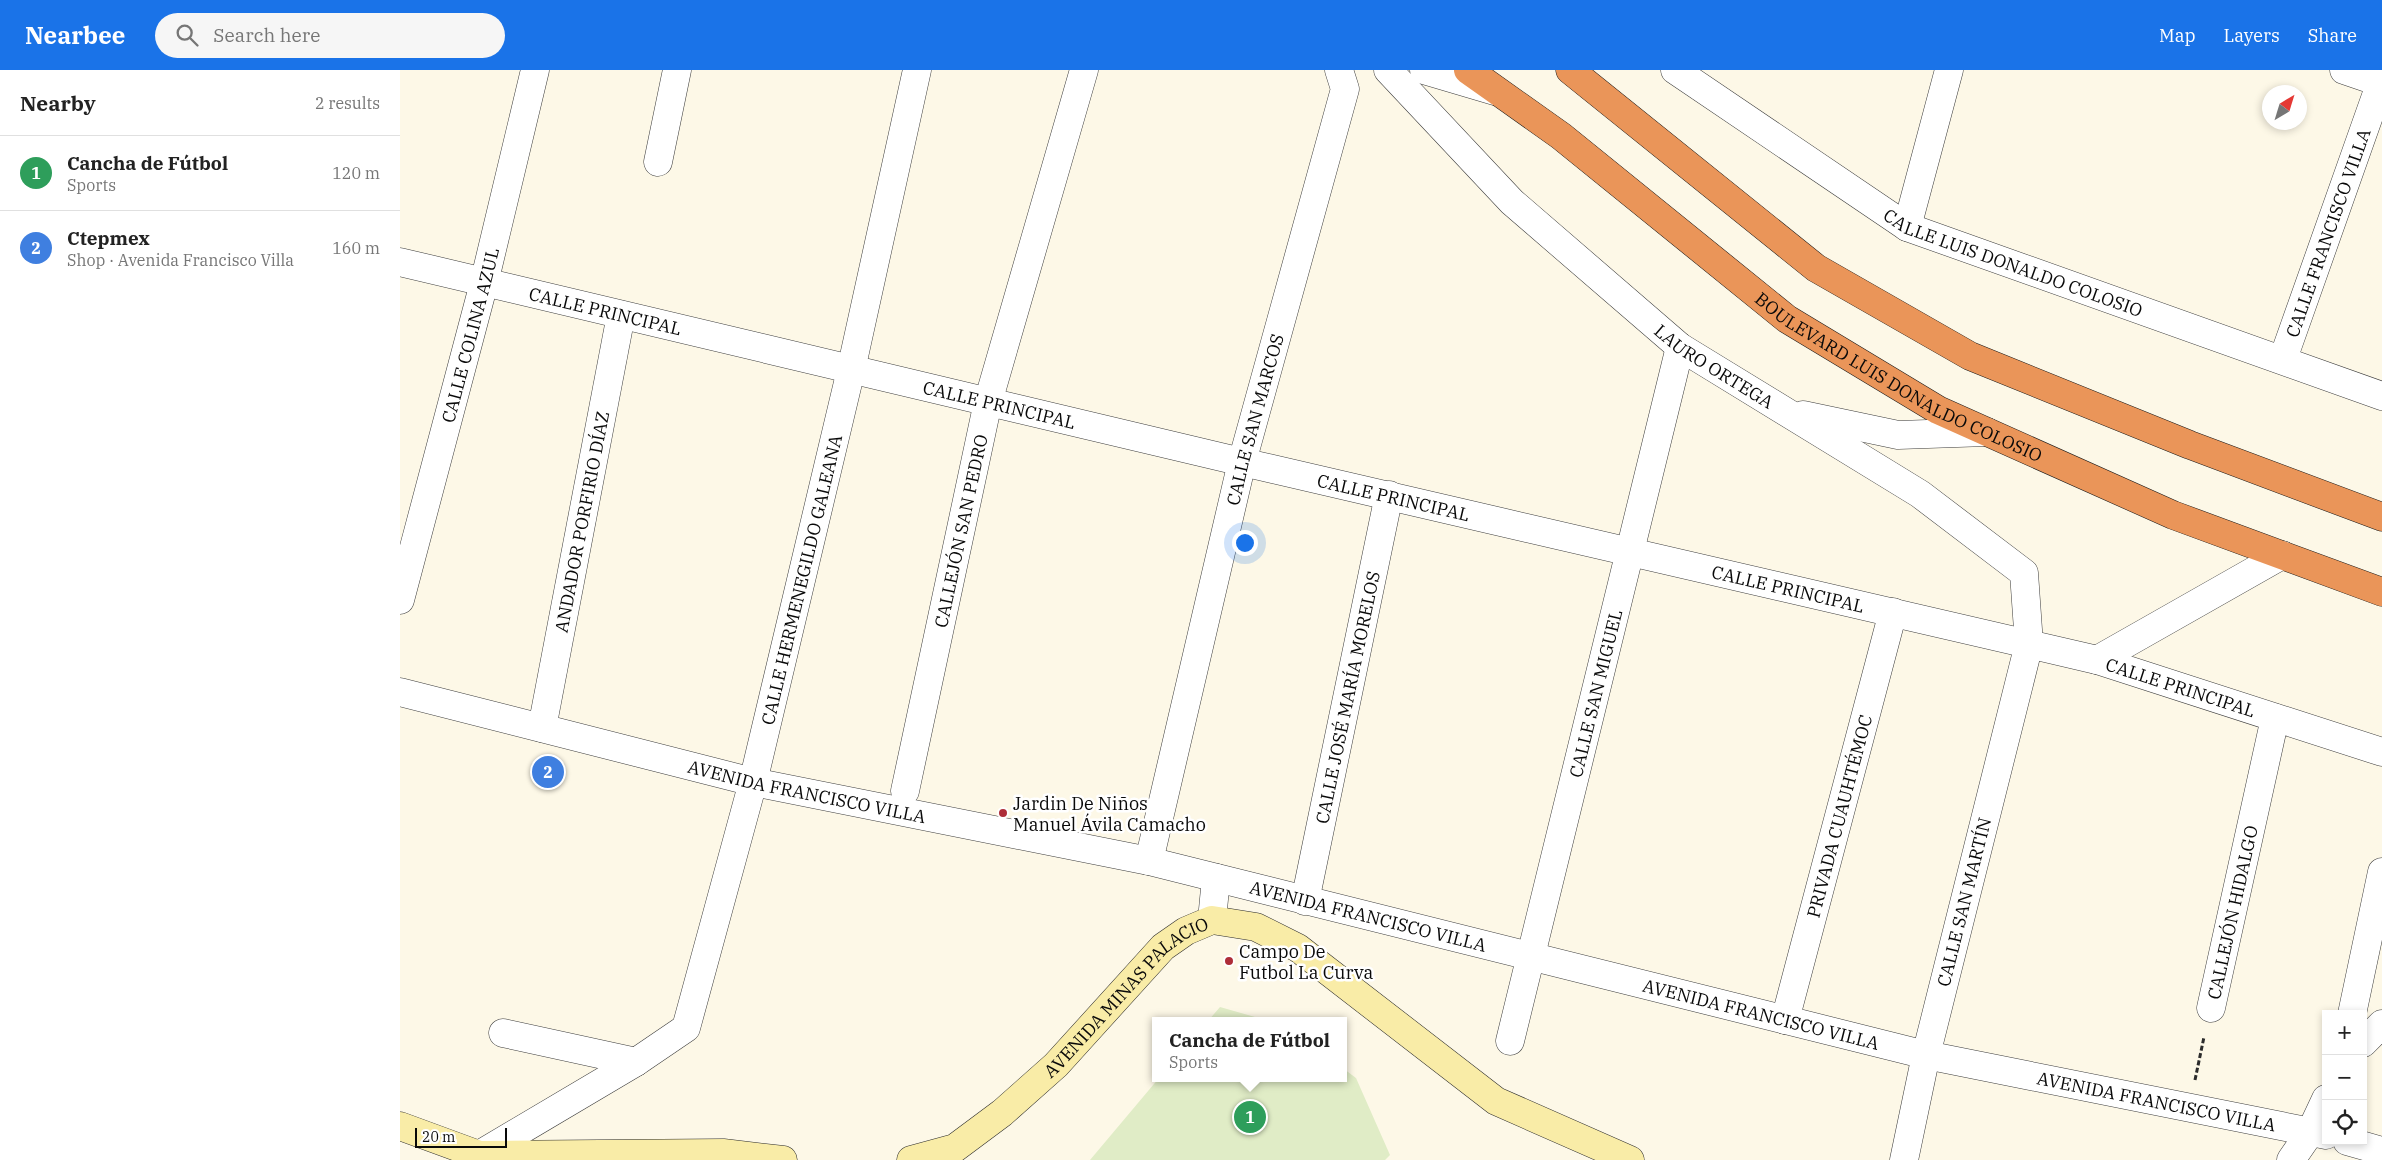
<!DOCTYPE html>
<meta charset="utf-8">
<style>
:root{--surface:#fff;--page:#f6f6f6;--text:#222;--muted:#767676;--line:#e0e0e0;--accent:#1a73e8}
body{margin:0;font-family:"IBM Plex Serif",serif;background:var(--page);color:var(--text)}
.controls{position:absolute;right:15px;bottom:15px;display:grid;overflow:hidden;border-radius:0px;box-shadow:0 2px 8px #0003}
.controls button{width:45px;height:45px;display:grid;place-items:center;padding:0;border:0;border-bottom:1px solid var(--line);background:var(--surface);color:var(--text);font:25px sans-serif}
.compass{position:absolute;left:1862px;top:15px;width:45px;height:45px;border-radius:50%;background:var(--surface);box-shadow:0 2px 8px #0003;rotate:38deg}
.scale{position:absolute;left:15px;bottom:12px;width:92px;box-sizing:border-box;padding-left:5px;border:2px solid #090909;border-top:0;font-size:14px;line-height:18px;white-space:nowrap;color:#090909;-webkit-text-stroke:4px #fff;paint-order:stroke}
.you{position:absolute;left:844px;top:472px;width:18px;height:18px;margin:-12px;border:4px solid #fff;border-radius:50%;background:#1a73e8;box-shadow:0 0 0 8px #1a73e833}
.badge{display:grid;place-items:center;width:32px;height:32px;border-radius:50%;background:var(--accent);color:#fff;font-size:16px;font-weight:700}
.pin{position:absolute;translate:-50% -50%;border:2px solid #fff;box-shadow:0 1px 5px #0006}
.popup{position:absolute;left:752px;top:947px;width:195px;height:65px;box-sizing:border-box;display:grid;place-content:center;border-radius:0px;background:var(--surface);filter:drop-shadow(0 1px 4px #0005);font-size:16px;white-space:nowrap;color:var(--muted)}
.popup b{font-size:19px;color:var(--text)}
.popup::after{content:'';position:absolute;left:50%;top:100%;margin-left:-10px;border:10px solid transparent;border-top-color:var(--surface)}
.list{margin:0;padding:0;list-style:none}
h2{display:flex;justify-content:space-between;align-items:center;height:65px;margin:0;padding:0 20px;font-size:21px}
h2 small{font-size:16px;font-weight:400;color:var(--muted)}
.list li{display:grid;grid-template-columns:32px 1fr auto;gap:15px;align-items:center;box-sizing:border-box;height:75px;padding:0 20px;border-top:1px solid var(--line)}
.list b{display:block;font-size:19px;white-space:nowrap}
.list p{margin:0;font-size:16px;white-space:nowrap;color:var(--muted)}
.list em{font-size:16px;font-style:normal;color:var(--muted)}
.icon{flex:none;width:28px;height:28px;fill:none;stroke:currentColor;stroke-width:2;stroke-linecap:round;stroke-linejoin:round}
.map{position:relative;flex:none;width:1982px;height:1090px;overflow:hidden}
header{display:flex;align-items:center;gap:30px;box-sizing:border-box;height:70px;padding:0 25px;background:var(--accent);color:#fff}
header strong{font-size:24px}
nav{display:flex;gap:28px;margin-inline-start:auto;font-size:18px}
.search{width:350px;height:45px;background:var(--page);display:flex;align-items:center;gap:12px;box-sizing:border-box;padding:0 18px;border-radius:28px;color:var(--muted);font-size:19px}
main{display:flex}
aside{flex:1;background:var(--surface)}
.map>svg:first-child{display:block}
.pitch{fill:#e0ecc6}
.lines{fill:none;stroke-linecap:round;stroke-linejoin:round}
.street-casing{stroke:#3c3c3c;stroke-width:29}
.secondary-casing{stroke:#2b2b2b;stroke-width:29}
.highway-casing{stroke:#1a1a1a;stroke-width:29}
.path{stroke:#2b2b2b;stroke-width:3;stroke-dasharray:5 2.5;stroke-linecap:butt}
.street{stroke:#fff;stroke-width:28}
.secondary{stroke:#f9eca7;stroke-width:28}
.highway{stroke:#ea9559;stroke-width:28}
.poi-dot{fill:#ae2d38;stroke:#fff;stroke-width:2}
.labels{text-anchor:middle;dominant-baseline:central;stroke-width:5;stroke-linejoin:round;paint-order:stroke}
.street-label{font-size:18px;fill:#090909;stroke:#fff}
.poi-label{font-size:18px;fill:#090909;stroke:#fff;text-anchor:start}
</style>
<header>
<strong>Nearbee</strong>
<div class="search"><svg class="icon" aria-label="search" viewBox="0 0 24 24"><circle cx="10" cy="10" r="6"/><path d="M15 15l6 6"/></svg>Search here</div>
<nav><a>Map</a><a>Layers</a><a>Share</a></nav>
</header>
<main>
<aside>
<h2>Nearby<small>2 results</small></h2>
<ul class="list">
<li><span class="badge" style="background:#2e9e5b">1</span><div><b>Cancha de Fútbol</b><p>Sports</p></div><em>120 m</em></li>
<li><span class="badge" style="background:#3f7fe0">2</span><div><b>Ctepmex</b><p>Shop · Avenida Francisco Villa</p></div><em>160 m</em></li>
</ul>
</aside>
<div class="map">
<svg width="1982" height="1090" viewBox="0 0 1982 1090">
<rect width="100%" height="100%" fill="#fdf8e7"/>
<path class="pitch" d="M820,937l49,14h-61z
M944,999l12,9 34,77 -5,5h-295l69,-82h185z"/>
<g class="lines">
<g class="street-casing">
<g id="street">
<path id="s1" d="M988,0l124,132 168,145 240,147 104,79 5,71 -103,411 -22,105"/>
<path d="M1024,0l71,21"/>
<path id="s2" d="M1275,0l232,157 475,169"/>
<path d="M1944,0l38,13"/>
<path d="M258,92l19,-92"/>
<path d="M1507,157l42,-157"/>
<path id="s3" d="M0,192l842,200 855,198 285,92"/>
<path id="s4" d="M1883,289l99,-280"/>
<path d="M1403,345l95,20 89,-3"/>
<path id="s5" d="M0,530l84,-317 51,-213"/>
<path d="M1697,590l185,-105"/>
<path id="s6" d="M0,622l353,90 396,79 777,194 400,80"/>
<path id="s7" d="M142,658l79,-413"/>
<path id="s8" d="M505,721l83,-389 96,-332"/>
<path id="s9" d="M749,791l93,-399 103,-373 -6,-19"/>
<path id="s10" d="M905,831l84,-406"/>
<path d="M812,850l4,-42"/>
<path id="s11" d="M1811,938l64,-290"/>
<path d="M1952,944l30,-142"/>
<path id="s12" d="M1385,950l108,-408"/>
<path d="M103,963l133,29"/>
<path id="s13" d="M1110,971l170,-694"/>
<path d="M1963,973l19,-19"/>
<path d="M1947,1071l35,10"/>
<path id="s14" d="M78,1090l1,-5 157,-93 50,-34 67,-246 98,-412 66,-300"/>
<path d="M1891,1090l20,-29 15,-32"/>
</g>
</g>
<g class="secondary-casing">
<g id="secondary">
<path d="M0,1056l79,29 244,-2 60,7"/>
<path id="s15" d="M511,1090l44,-12 47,-35 54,-48 107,-118 23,-16 26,-11 44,7 42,21 198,153 134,59"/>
</g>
</g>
<g class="highway-casing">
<g id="highway">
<path id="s16" d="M1068,0l93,66 226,183 151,91 235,105 209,77"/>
<path d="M1170,0l246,198 154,88 220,89 192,72"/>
</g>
</g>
<path class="path" d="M1795,1010l9,-43"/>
<use href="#street" class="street"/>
<use href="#secondary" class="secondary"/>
<use href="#highway" class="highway"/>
</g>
<g class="poi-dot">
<circle cx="603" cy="743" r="5"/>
<circle cx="829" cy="891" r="5"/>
</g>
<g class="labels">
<g class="street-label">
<text stroke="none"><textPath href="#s4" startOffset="134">CALLE FRANCISCO VILLA</textPath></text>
<text stroke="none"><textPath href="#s2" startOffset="392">CALLE LUIS DONALDO COLOSIO</textPath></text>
<text stroke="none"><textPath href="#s3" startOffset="211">CALLE PRINCIPAL</textPath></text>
<text stroke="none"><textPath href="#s5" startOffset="274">CALLE COLINA AZUL</textPath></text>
<text stroke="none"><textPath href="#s1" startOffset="442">LAURO ORTEGA</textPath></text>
<text stroke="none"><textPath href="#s16" startOffset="531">BOULEVARD LUIS DONALDO COLOSIO</textPath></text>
<text stroke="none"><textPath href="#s3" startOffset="616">CALLE PRINCIPAL</textPath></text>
<text stroke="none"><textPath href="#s9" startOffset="454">CALLE SAN MARCOS</textPath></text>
<text stroke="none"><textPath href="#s3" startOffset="1021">CALLE PRINCIPAL</textPath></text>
<text stroke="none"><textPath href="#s7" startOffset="210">ANDADOR PORFIRIO DÍAZ</textPath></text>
<text stroke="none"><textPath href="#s8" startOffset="266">CALLEJÓN SAN PEDRO</textPath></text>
<text stroke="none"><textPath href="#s14" startOffset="711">CALLE HERMENEGILDO GALEANA</textPath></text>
<text stroke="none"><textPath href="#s3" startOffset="1426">CALLE PRINCIPAL</textPath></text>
<text stroke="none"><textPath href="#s3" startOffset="1831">CALLE PRINCIPAL</textPath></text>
<text stroke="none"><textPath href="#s13" startOffset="358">CALLE SAN MIGUEL</textPath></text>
<text stroke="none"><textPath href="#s10" startOffset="208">CALLE JOSÉ MARÍA MORELOS</textPath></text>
<text stroke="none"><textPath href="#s6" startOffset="419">AVENIDA FRANCISCO VILLA</textPath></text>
<text stroke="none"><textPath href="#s12" startOffset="211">PRIVADA CUAUHTÉMOC</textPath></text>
<text transform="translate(1564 832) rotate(-76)">CALLE SAN MARTÍN</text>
<text stroke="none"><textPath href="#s11" startOffset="98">CALLEJÓN HIDALGO</textPath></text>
<text stroke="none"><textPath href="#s6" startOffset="994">AVENIDA FRANCISCO VILLA</textPath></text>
<text stroke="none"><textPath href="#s15" startOffset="275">AVENIDA MINAS PALACIO</textPath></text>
<text stroke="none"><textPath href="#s6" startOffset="1399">AVENIDA FRANCISCO VILLA</textPath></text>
<text stroke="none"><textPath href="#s6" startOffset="1804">AVENIDA FRANCISCO VILLA</textPath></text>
</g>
<g class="poi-label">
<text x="613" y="733">Jardin De Niños<tspan x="613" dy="21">Manuel Ávila Camacho</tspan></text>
<text x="839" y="881">Campo De<tspan x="839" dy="21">Futbol La Curva</tspan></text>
</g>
</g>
</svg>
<div class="controls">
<button>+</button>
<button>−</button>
<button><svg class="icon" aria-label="locate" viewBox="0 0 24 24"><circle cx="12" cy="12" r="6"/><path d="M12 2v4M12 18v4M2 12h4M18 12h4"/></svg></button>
</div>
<svg class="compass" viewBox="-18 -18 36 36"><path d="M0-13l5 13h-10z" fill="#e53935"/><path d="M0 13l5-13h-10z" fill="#767676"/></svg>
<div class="scale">20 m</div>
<div class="you"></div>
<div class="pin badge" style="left:850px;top:1047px;background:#2e9e5b">1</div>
<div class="popup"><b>Cancha de Fútbol</b>Sports</div>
<div class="pin badge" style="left:148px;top:702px;background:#3f7fe0">2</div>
</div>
</main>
